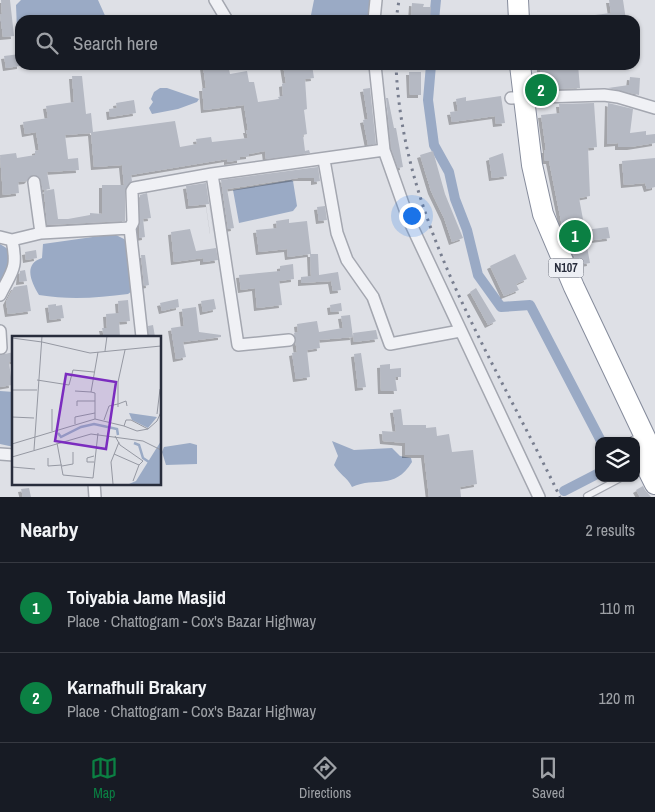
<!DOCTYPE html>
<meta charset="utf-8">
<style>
:root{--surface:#171b24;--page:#242831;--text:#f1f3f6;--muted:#9ea1a6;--line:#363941;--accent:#0b8043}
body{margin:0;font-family:"Archivo Narrow",sans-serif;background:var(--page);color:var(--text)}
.controls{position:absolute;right:15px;bottom:15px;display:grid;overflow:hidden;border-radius:10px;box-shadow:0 1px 4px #0004}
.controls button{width:45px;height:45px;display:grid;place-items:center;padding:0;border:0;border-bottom:1px solid var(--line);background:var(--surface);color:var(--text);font:25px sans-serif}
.you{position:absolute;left:411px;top:215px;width:18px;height:18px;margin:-12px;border:4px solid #fff;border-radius:50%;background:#1a73e8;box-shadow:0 0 0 8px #1a73e833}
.badge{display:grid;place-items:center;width:32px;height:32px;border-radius:50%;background:var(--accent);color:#fff;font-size:16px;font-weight:700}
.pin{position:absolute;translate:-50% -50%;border:2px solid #fff;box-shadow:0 1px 5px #0006}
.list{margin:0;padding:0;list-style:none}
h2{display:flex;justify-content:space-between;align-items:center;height:65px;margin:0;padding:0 20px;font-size:21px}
h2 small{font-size:16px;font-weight:400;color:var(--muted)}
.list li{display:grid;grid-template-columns:32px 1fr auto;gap:15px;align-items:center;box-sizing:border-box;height:90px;padding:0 20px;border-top:1px solid var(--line)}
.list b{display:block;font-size:19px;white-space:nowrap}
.list p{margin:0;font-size:16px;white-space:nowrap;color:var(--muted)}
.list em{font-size:16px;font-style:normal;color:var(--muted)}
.icon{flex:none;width:28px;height:28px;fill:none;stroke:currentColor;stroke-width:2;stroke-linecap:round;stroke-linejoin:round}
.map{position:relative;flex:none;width:655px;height:497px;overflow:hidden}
.search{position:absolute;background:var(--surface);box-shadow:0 1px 4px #0004;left:15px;right:15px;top:15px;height:55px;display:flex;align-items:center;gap:12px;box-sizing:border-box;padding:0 18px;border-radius:15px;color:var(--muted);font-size:19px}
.sheet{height:245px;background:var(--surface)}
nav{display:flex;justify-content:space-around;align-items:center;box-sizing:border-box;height:70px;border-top:1px solid var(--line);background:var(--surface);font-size:14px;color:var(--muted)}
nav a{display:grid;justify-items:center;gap:2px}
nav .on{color:var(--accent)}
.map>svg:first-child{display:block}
.water{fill:#9aaac5}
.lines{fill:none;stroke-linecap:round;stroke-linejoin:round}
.canal{stroke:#9aaac5;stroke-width:10}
.building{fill:#b5b9c3;filter:url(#shadow)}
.lane-casing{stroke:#a4a7b0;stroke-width:8}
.street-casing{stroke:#a4a7b0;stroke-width:14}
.highway-casing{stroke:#868c9c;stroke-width:22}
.lane{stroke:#f0f1f5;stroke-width:5.5}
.street{stroke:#f0f1f5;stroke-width:11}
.highway{stroke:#fff;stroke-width:20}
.rail{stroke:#787e8f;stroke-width:3;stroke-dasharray:2.5 5;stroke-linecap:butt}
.labels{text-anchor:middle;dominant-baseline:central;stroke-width:5;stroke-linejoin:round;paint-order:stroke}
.shield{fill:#edeff4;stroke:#636773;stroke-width:1}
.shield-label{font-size:12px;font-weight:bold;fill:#282d3c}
.inset-river{fill:none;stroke:#9aaac5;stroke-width:2.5}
.inset-road{fill:none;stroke:#9598a2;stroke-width:1}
.view{fill:#7b2cbf;fill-opacity:0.15;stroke:#7b2cbf;stroke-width:2.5}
.inset-edge{fill:none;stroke:#282d3c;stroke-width:2.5}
</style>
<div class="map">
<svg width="655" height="497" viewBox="0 0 655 497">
<defs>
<filter id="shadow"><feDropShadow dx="-3" dy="3" stdDeviation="0" flood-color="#0004"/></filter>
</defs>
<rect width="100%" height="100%" fill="#dee0e6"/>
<path class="water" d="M21,0h77l9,20h-87v12l-3,-2 -1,-25z
M314,0h56l-1,20h-59z
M160,88h7l32,11 -2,3 -19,7 -26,5 -3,-6 4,-6 -2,-3 3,-7z
M291,180l2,1 4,25 -4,5 -54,12 -6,-33z
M114,234l12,6 6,51 -4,3c-30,4 -59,6 -89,1 -8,-13 -16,-31 3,-37l1,-14z
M0,244l11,7 1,13 -12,27z
M0,391l14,1v55l-14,-3z
M332,441l22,9 38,-2 8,8 11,2 1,4c-18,29 -36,14 -60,25 -5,-10 -13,-13 -18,-22l4,-9z
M190,443l7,2v19l-31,1 -4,-13 2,-5z"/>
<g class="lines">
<path class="canal" d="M434,20l2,-20
M431,65l-3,35 6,45 15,27 6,27 12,31 11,45 23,32 29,-2 71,136
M564,491l35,-18"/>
</g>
<path class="building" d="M1,0h9l4,36 -11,1 -3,-23h2z
M609,0h14l3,20h-31v-5l16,-2z
M412,3l12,1 -1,3h8l-1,13 -19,-1z
M20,54v12l-14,2 -2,-12z
M228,65l2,9 17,-3 2,11h5l4,20 21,-3 -1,-2 5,-1 -1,-12 4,-1 -3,-18h29l2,13 -9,1 2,30 -3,1 3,24 -4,1 2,16 4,-1 1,3 -44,6 -1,-8 -16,3v2l-9,1v3l-13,2v-3l-96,16 1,6 -7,10v30l-78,4 -3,-34 10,-2 4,30h10l22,-4v-2l12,1v-29h22l-2,-20 -28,2 -3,-34 -26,2 3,24 10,-1 1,12 -32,2 3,17 -7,1 -3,-12 -7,-3 -6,6 -9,1 1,11 -16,2 -3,-40 16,-2 1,5 18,-3v-4l4,-1 -3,-18 -11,2 -2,-12 25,-4 -2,-12 28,-4 -2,-26h10l4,38 5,-1 2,19 82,-11 5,26 17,-3 -1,-5 15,-2 1,5 36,-4 -2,-8h2l-4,-25 -40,5 -2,-22h4l-3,-22z
M540,65h38l2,23 -43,2v-5h3z
M409,72h12v23h-11z
M630,77l10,1 -1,17 -31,-7 21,-3z
M370,88l6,56 -8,1 -5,-25 5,-1 -5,-30z
M501,96l4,27 -9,1 -1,-8 -43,6 -2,-10 8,-1 -2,-12 10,-2v4z
M386,98h2l6,30h2l7,39 -5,1 -7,-20z
M134,100l2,13 -26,4 -1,-8 8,-1 -1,-5z
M594,103l3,44 -9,1 2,48 -11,2 6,32 23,-3 2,11 -24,3 4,22 -12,2 -15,-34 -14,-70h-4l-1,-11h2l-5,-35 19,-2 -1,-9z
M608,103l25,6 -3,24 16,-2v4l9,-1v9l-25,4h-12v-4l-11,1z
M433,151l12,43 18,44 -11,4 -8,-24 -13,-27 -11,-36z
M503,153l4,23 -15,2 -3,-20z
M655,158v29l-8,2 -2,-6 -21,2 -2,-24z
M318,167l2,14 -6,1v-4h-16l-71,11 7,39 -6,1 -7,-49z
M206,183l7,47v1l-4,-27 -20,2 -3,-20z
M147,193l4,25 -8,1 2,18 -6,1 1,-43z
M325,206l2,14 -8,1 -2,-14z
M289,219v4l18,-2 4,33h7l1,21 19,-3 3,18 -8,1 -2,-10 -30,2v-6l10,-1 -1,-22 -22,3 -1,-8 -28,3 -3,-22 21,-2 -1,-7z
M190,229l6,22 20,-3 2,12 -15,2v-4l-29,4 -3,-30z
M36,250l1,8 -11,2 -1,-8z
M515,254l12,25 -11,5 3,6 -15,6 -14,-30z
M141,255h4l4,30 -5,1z
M293,264l1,15 -15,2 3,24 -25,3 -2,-20 -14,2 -2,-15 41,-4v-5z
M25,270l2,11 -8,1 1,-11z
M27,285l4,26 -23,3 -2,-12 8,-15z
M476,288l20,33 -8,4 -18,-33z
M178,299l1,8 -17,4 -2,-8z
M214,299l2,10 -13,3 -2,-11z
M128,300l2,21 -11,1 1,15h-16l-2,-9h5l-1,-14 13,-1 -1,-12z
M341,303l1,8 -11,1 -1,-7z
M56,304v2l6,-1 2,13 -14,2 -2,-15z
M196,307l3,25 22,3v2l-38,5 3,15 -10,2 -5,-31 13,-2 -2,-17z
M350,315l3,22 -34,3 1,8 -13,2 3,27 -14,2 -4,-26 5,-1 -3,-19 4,-1 -1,-8 20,-3 2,11 24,-4 -2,-12z
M153,325l2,12h-6l-1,-11z
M376,330l2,9 -24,3 -1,-9z
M14,352v9l-5,1 3,23 -12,2v-32z
M361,353l5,34 -8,1 -4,-34z
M390,364v5l11,-1v9h-6l2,14h-16l-1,-26z
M401,409l2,16h23v3l10,-1 1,9 12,-2 3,18 21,-2 4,34 -17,3 1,10h-32l-5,-42h-19v-12l-22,-2 -1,-10 14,1 -3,-22z
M643,486l2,4 6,7h-11l-4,-7z
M29,488l2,9h-8l-2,-8z"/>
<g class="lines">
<g class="lane-casing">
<path id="lane" d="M587,496l34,-18"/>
</g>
<g class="street-casing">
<path id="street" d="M215,0l12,20
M374,20l2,-20
M511,98l93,-3 14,2 37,11
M384,150l24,68 131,279
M324,160l13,73 10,27 26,37 17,47 70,-13
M212,174l26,171 51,-5
M34,182l7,51
M130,228l12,109
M0,237l12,3 29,-7 89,-5 3,-6 -1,-31 2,-3 78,-14 172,-24 -9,-85
M0,295c12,-24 18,-26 12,-55
M0,331l1,17
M0,454l14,1
M94,483l1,14"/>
</g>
<g class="highway-casing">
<path id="highway" d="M518,0l1,20
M520,65l12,100 11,49 31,73 81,171
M636,446l19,38"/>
</g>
<use href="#lane" class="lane"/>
<use href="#street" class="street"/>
<use href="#highway" class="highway"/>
<path class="rail" d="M396,20l3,-20
M396,65c6,157 98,294 164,432"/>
</g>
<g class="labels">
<rect class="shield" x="548.5" y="258.5" width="35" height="19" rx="4"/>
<g class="shield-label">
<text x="566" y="268">N107</text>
</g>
</g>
<g transform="translate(12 336)">
<rect width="149" height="149" fill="#dee0e6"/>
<path d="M117,77l28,4 -9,11 -16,-8zM149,105v43h-32l7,-3z" fill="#9aaac5"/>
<path class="inset-river" d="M46,97l3,4 20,-10 13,-3 23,5 1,6M122,107l5,2 4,13 6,4"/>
<path class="inset-road" d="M0,2l30,4M30,6l48,11 71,-7M93,15l2,-15M86,16l-7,40 4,1v26l29,7 2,-6h5l17,9 9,-8 4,-9M25,44l32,5 4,-15 21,2M0,54h25M63,55l16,1M65,70v-5h18M106,71v-3l8,-3 1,5M40,73v22M145,78l3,-25M0,81l22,1M92,84l5,-14 9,-2v-22l7,-32M63,88v-7l20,-4M112,90l13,5 11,-2M103,100l5,9 23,16 -4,4M45,107l6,32 30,3 5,-45M0,108l83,-25M22,114l8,-114M102,118l25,11 -6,16M0,121l79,-23 52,7 18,9M36,122v8l14,-1M82,126h-7v-4l7,-2M0,127v4l23,2M50,130l11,-2v-12M101,148l-2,-22 8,-20"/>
<path class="view" d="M54,38l50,8 -10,67 -51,-8z"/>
<rect width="149" height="149" class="inset-edge"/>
</g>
</svg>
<div class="controls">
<button><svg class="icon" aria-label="layers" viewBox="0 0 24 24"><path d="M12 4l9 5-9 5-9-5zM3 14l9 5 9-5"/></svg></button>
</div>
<div class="you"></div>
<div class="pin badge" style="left:575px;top:236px">1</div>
<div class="pin badge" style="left:541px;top:90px">2</div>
<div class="search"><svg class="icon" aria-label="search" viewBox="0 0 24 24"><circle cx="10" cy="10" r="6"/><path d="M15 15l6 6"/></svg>Search here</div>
</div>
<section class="sheet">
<h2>Nearby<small>2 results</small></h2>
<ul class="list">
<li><span class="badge">1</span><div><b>Toiyabia Jame Masjid</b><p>Place · Chattogram - Cox's Bazar Highway</p></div><em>110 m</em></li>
<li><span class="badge">2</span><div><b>Karnafhuli Brakary</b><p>Place · Chattogram - Cox's Bazar Highway</p></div><em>120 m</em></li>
</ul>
</section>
<nav>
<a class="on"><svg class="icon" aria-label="map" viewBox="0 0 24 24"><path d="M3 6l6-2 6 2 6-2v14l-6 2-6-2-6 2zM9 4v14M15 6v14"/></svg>Map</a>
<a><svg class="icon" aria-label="directions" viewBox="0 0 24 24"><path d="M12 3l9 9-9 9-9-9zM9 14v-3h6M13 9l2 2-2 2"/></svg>Directions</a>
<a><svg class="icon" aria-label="saved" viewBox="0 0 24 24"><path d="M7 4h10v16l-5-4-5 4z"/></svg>Saved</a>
</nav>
